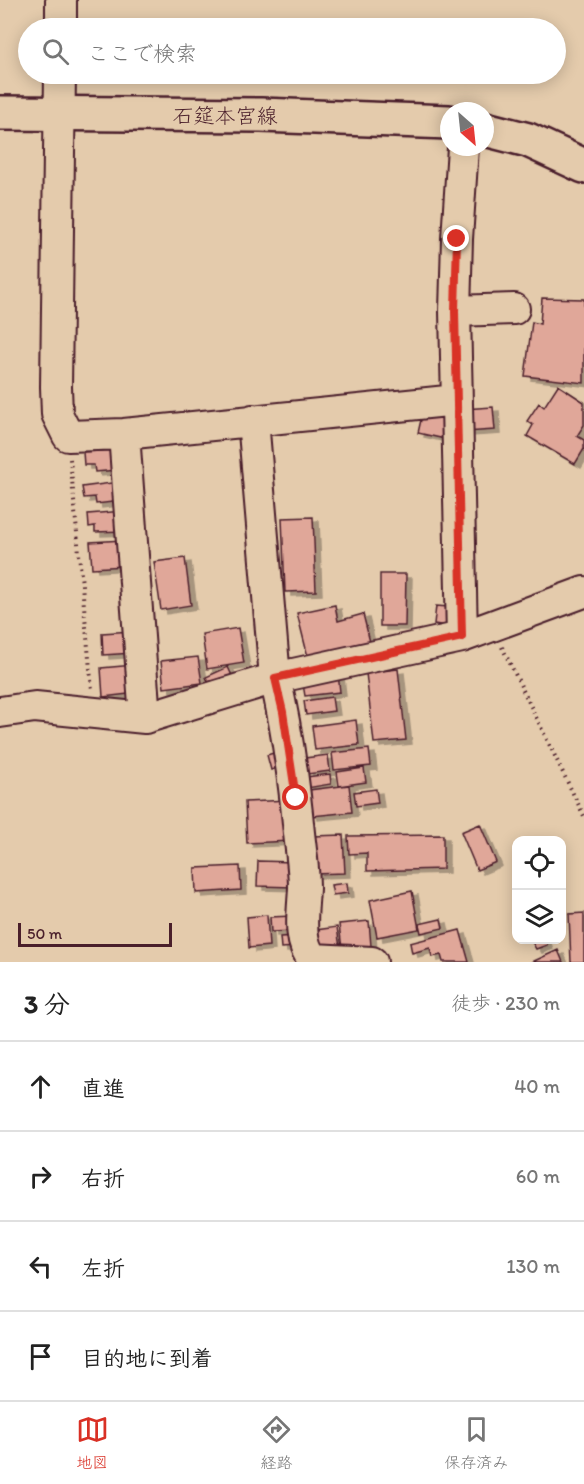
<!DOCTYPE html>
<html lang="ja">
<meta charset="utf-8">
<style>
:root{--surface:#fff;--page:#f2f2f2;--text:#222;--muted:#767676;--line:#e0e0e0;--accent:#d93025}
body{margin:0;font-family:Itim,"Klee One",sans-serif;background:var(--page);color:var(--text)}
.controls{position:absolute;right:18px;bottom:18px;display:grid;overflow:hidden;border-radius:12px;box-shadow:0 3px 15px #0003}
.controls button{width:54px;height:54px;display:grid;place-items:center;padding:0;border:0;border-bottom:2px solid var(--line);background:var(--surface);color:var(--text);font:30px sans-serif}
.compass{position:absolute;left:440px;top:102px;width:54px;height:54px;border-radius:50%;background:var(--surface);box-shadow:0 3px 15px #0003;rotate:153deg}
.scale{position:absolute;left:18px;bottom:15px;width:154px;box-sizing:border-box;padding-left:6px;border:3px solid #4a1f2b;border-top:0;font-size:16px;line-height:21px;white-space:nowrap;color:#4a1f2b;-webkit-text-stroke:4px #e4cbac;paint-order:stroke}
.stop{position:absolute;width:18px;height:18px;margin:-14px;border:4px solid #d93025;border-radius:50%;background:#fff}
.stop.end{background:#d93025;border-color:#fff;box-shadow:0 2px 6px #0008}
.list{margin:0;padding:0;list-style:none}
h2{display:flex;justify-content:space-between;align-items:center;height:78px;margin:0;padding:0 24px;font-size:26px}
h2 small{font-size:20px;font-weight:400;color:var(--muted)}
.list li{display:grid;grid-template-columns:39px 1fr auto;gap:18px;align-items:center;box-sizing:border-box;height:90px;padding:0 24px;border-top:2px solid var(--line)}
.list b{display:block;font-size:22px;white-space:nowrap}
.list em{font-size:20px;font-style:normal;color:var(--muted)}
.icon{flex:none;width:33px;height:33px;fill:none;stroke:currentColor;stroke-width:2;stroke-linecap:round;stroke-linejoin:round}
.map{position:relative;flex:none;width:584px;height:962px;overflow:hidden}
.search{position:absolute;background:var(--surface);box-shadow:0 3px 15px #0003;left:18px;right:18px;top:18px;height:66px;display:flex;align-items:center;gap:15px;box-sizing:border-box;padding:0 21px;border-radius:33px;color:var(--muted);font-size:22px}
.sheet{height:438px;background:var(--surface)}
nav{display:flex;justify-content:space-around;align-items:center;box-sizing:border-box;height:84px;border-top:2px solid var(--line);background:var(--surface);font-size:16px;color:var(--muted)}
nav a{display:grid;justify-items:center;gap:3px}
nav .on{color:var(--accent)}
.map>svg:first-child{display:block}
.building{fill:#e0a799;stroke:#4a1f2b;stroke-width:1.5;filter:url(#shadow)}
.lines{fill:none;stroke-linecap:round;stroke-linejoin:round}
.minor-casing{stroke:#4a1f2b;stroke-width:34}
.major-casing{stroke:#4a1f2b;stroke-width:38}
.path{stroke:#4a1f2b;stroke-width:4;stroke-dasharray:1.5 4.5;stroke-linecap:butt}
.minor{stroke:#e4cbac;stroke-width:30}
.major{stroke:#e4cbac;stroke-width:33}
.route{stroke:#d93025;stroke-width:8}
.labels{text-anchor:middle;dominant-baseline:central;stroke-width:4.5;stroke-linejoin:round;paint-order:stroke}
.street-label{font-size:21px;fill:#4a1f2b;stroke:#e4cbac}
</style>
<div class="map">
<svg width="584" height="962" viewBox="0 0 584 962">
<defs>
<filter id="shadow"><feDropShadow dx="6" dy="4" stdDeviation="0" flood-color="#0004"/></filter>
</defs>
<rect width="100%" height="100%" fill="#e4cbac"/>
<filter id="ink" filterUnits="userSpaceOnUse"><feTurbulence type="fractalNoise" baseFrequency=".0167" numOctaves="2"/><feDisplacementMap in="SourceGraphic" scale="12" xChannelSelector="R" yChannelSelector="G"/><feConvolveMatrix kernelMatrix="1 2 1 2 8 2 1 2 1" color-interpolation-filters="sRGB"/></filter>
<g filter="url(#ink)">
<path class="building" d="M542,298l42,1v84l-59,-7 7,-54 8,2z
M558,385l26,17v23l-7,11 7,4v9l-9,15 -48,-28 6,-11 -6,-4 12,-18 5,4z
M493,407l2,23 -30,2 -2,-23z
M423,411l27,6 -5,22 -27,-6z
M116,450l1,20 -22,2 -1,-7h-10l-1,-13z
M119,482l2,19 -25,3 -1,-7 -11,1 -2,-11z
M124,511l1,20 -30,1v-6l-6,1 -1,-13z
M313,517l3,74 -31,1 -3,-74z
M123,540l2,26 -33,2 -2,-26z
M185,558l6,47 -30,5 -7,-48z
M380,574h26l-1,52h-25z
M335,605l3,16 25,-7 8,32 -62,15 -12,-48z
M436,606l13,1 -2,19 -13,-2z
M238,628l6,35 -37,6 -5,-35z
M132,631l1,22 -30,2 -1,-22z
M198,657l4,26 -38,5 -3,-27z
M134,665l3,28 -34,4 -2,-29z
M228,667l6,13 -22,10 -6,-13z
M398,669l8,71 -32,3 -8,-70z
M338,673l2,19 -35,4 -3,-18z
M332,697l2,14 -28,4 -2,-14z
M356,720l3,25 -44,5 -3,-24z
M369,749l2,17 -37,4 -2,-17z
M280,751l4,15 -13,4 -4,-15z
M328,755l2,16 -23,3 -2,-16z
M364,768l2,14 -27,4 -2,-14z
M330,774l1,10 -24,4 -1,-11z
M349,785l3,27 -40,4 -3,-26z
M376,789l2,14 -22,3 -2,-14z
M290,800l2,41 -45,2 -2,-41z
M480,824l16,38 -19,8 -16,-38z
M343,835l2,38 -32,1 -1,-38z
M443,835v34l-76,2v-18l-18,1 -1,-18z
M258,861l36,1 -1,25 -36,-1z
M240,866l1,24 -45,3 -1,-25z
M347,883l1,10 -15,2 -2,-10z
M412,891l7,38 -42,8 -7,-37z
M584,913v49h-13l-2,-48z
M267,915l2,31 -20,2 -2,-31z
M293,916l1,15 -23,1 -1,-15z
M441,919l2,9 -22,5 -2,-9z
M369,921l2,25 -29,3 -3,-25z
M337,927l3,21 -22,2 -2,-20z
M460,930l9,32h-26l-2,-7 -9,2 -2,-9 -18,5 -2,-10z
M296,936l1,11 -16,1 -1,-11z
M531,940h14l2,5 -11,4z
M558,950l5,12h-31z"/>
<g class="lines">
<g class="minor-casing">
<path id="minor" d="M61,28v-28
M60,74l-4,313 1,27 11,22 56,-2 333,-34
M455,311l59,-2
M253,420l22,258c12,51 19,103 24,155 2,18 5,37 5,55 -1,23 -7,54 9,71l59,3
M124,434l21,284
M462,637l-7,-326 2,-72 6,-92
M0,712l35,-5 110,11 130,-40 187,-41 122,-45"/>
</g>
<g class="major-casing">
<path id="major" d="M0,113l261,2 188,7
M485,129l43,11 56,26"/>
</g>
<path class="path" d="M70,459l22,231
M502,647l82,169"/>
<use href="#minor" class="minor"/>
<use href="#major" class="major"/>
</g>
</g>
<g class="lines" filter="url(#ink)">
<path class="route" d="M296,798l-13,-86 -8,-34 187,-41 -7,-326 2,-72"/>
</g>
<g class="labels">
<g class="street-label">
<text x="225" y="115">石筵本宮線</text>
</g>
</g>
</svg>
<div class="controls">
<button><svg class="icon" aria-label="locate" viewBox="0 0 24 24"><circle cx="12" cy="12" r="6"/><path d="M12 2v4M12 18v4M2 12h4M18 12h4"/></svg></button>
<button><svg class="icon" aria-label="layers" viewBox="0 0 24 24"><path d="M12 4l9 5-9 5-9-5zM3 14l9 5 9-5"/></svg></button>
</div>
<svg class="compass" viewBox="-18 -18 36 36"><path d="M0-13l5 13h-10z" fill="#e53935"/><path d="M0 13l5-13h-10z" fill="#767676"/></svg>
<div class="scale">50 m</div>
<div class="stop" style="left:296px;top:798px"></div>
<div class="stop end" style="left:457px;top:239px"></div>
<div class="search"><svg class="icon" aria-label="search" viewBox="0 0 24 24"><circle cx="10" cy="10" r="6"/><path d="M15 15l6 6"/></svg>ここで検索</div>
</div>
<section class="sheet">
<h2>3 分<small>徒歩 · 230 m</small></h2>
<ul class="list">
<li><svg class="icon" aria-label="ahead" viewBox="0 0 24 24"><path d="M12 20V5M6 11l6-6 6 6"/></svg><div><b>直進</b></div><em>40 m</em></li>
<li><svg class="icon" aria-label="right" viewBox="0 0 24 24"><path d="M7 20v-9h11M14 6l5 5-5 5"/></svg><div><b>右折</b></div><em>60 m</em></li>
<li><svg class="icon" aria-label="left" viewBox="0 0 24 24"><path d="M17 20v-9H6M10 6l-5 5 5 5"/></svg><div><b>左折</b></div><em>130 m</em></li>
<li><svg class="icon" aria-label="arrive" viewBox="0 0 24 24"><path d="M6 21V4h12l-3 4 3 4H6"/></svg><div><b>目的地に到着</b></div></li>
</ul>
</section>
<nav>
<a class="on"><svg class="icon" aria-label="map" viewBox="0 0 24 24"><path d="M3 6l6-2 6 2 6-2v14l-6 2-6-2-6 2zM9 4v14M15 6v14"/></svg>地図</a>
<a><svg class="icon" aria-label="directions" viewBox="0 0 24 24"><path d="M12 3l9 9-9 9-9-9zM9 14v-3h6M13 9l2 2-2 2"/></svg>経路</a>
<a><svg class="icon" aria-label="saved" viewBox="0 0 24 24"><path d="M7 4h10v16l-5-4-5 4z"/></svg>保存済み</a>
</nav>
